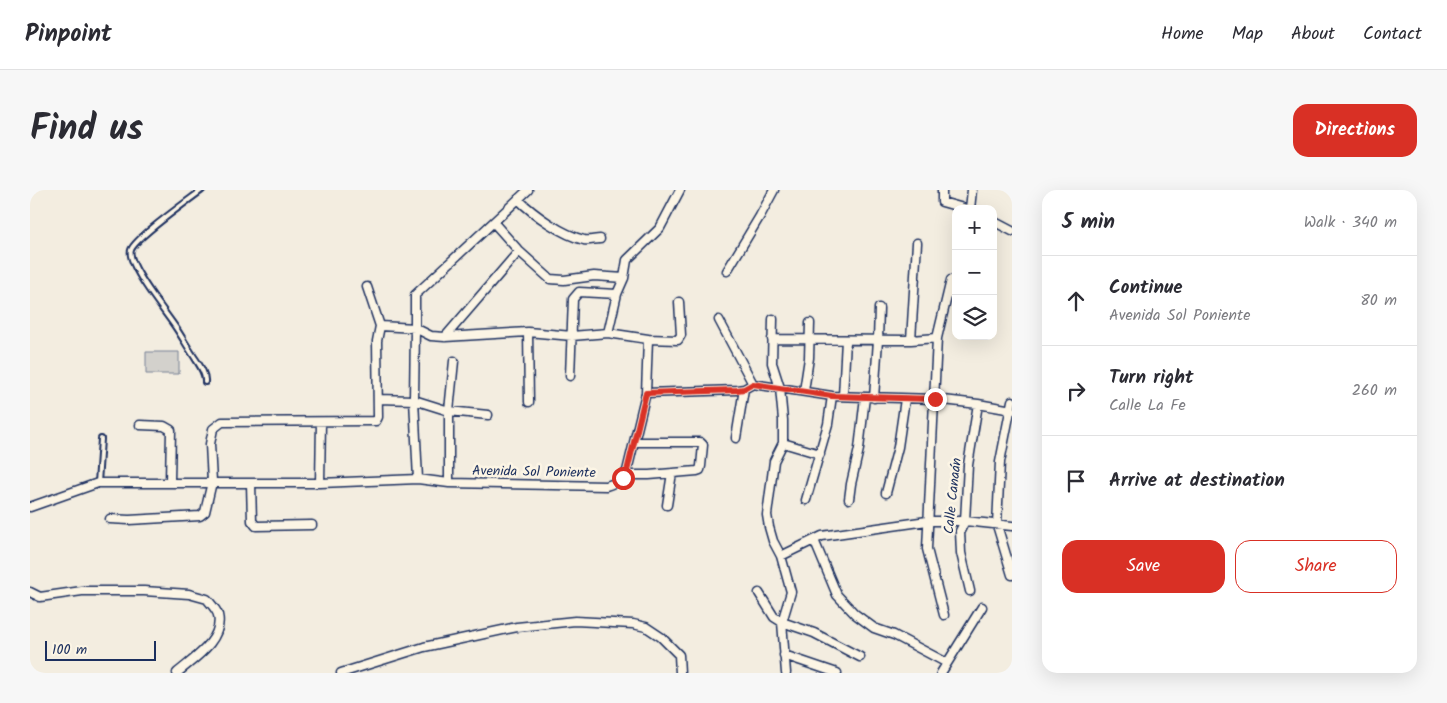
<!DOCTYPE html>
<meta charset="utf-8">
<style>
:root{--surface:#fff;--page:#f7f7f7;--text:#2b2b33;--muted:#7c7c81;--line:#e1e1e2;--accent:#d93025}
body{margin:0;font-family:Kalam,sans-serif;background:var(--page);color:var(--text)}
.controls{position:absolute;right:15px;top:15px;display:grid;overflow:hidden;border-radius:10px;box-shadow:0 5px 20px #0002}
.controls button{width:45px;height:45px;display:grid;place-items:center;padding:0;border:0;border-bottom:1px solid var(--line);background:var(--surface);color:var(--text);font:25px sans-serif}
.scale{position:absolute;left:15px;bottom:12px;width:111px;box-sizing:border-box;padding-left:5px;border:2px solid #1b2f5e;border-top:0;font-size:14px;line-height:18px;white-space:nowrap;color:#1b2f5e;-webkit-text-stroke:4px #fcf5e5;paint-order:stroke}
.stop{position:absolute;width:15px;height:15px;margin:-11px;border:4px solid #d93025;border-radius:50%;background:#fff}
.stop.end{background:#d93025;border-color:#fff;box-shadow:0 1px 5px #0008}
.list{margin:0;padding:0;list-style:none}
h2{display:flex;justify-content:space-between;align-items:center;height:65px;margin:0;padding:0 20px;font-size:21px}
h2 small{font-size:16px;font-weight:400;color:var(--muted)}
.list li{display:grid;grid-template-columns:32px 1fr auto;gap:15px;align-items:center;box-sizing:border-box;height:90px;padding:0 20px;border-top:1px solid var(--line)}
.list b{display:block;font-size:19px;white-space:nowrap}
.list p{margin:0;font-size:16px;white-space:nowrap;color:var(--muted)}
.list em{font-size:16px;font-style:normal;color:var(--muted)}
.actions{display:flex;gap:10px;padding:15px 20px}
.actions a{flex:1;padding:11px 0;border:1px solid var(--accent);border-radius:15px;text-align:center;font-size:18px;color:var(--accent)}
.actions .main{background:var(--accent);color:#fff}
.icon{flex:none;width:28px;height:28px;fill:none;stroke:currentColor;stroke-width:2;stroke-linecap:round;stroke-linejoin:round}
.map{position:relative;flex:none;width:982px;height:483px;overflow:hidden;border-radius:15px}
header{display:flex;align-items:center;gap:30px;box-sizing:border-box;height:70px;padding:0 25px;background:var(--surface);border-bottom:1px solid var(--line)}
header strong{font-size:24px}
nav{display:flex;gap:28px;margin-inline-start:auto;font-size:18px}
.intro{display:flex;align-items:center;justify-content:space-between;box-sizing:border-box;height:120px;padding:0 30px}
h1{margin:0;font-size:35px}
.button{padding:12px 22px;border-radius:15px;background:var(--accent);color:#fff;font-size:18px;font-weight:700}
main{display:flex;gap:30px;padding:0 30px}
aside{flex:1;background:var(--surface);border-radius:15px;box-shadow:0 5px 20px #0002}
.map>svg:first-child{display:block}
.pitch{fill:#d3d1cc;stroke:#778095}
.lines{fill:none;stroke-linecap:round;stroke-linejoin:round}
.service-casing{stroke:#1b2f5e;stroke-width:8}
.minor-casing{stroke:#1b2f5e;stroke-width:11}
.service{stroke:#fcf5e5;stroke-width:4}
.minor{stroke:#fcf5e5;stroke-width:8}
.route{stroke:#d93025;stroke-width:6}
.labels{text-anchor:middle;dominant-baseline:central;stroke-width:5;stroke-linejoin:round;paint-order:stroke}
.street-label{font-size:14px;fill:#1b2f5e;stroke:#fcf5e5}
</style>
<header>
<strong>Pinpoint</strong>
<nav><a>Home</a><a>Map</a><a>About</a><a>Contact</a></nav>
</header>
<div class="intro"><h1>Find us</h1><a class="button">Directions</a></div>
<main>
<div class="map">
<svg width="982" height="483" viewBox="0 0 982 483">
<rect width="100%" height="100%" fill="#f3ede0"/>
<filter id="ink" filterUnits="userSpaceOnUse"><feTurbulence type="fractalNoise" baseFrequency=".02" numOctaves="2"/><feDisplacementMap in="SourceGraphic" scale="10" xChannelSelector="R" yChannelSelector="G"/><feConvolveMatrix kernelMatrix="1 2 1 2 8 2 1 2 1" color-interpolation-filters="sRGB"/></filter>
<g filter="url(#ink)">
<path class="pitch" d="M116,162h33v22h-33z"/>
<g class="lines">
<g class="service-casing">
<path id="service" d="M172,0c-13,10 -67,48 -71,60 -5,14 36,64 45,78 6,9 11,18 17,27 5,8 13,18 12,27
M68,293l3,-44"/>
</g>
<g class="minor-casing">
<path id="minor" d="M912,0v12l25,7
M488,9c16,16 45,36 66,41 5,1 11,-1 16,-1
M940,19l2,-19
M963,31l19,10
M464,33l25,28 31,28 14,1 30,-4 30,2
M697,81l33,-55 14,-26
M743,129l-1,44 8,25 3,32v23l-9,18 -7,54 2,12 4,14 8,15 10,36 -9,30 4,51
M689,130l34,64
M350,136l35,2 -1,72 4,79
M498,142l1,70
M578,143l9,-39 7,-16 3,-18 33,-32 20,-38
M415,147l74,-86
M618,149l30,1 3,-5 -2,-33
M742,149l139,1 26,-2
M881,150l6,-97
M540,186l3,-77 6,-7 38,2
M774,201l5,-33 1,-35
M616,203l91,-3 7,-1 9,-5 79,12 103,3 43,5 34,6
M813,206l3,-56
M844,208l4,-58 1,-32
M348,209l36,1 35,11 39,4
M982,211l-12,61 -3,63 15,50
M110,235l24,1 7,4 -1,52
M706,248l8,-49
M753,253l37,11
M595,285h24l48,-4 3,-1 1,-4 2,-21 -3,-3h-66
M221,293l1,38 4,5 56,-1
M290,293l1,-61
M419,293v-72l5,-50
M856,303l12,-46 7,-48
M819,309l2,-15 8,-35 6,-52
M776,310l22,-76 4,-28
M637,315l5,-32
M0,317l68,-24h222l98,-4 31,4 157,3c10,-3 16,-6 21,-15l19,-78 2,-54 -40,-6 -36,3 -44,-4 -83,5 -14,-1 -16,-8v-33l113,-105
M80,329l19,1 71,-4 5,-4 7,-30 -2,-38 3,-15 9,-7 154,-1 2,-4 -1,-76 3,-15 -13,-39
M784,350l23,55 18,19 19,14 20,7 53,28
M751,366l41,-20 105,-15h38l47,5
M940,401l-9,-38 -1,-22 5,-10 3,-56 10,-61
M0,402l10,5 42,-6h62l45,3 18,5c4,5 10,11 11,16 6,25 -25,44 -41,58
M729,403l15,24 8,5 32,11 46,24
M914,425l-17,-66 10,-211 14,-58
M754,465l53,18
M311,483l83,-26 93,-20 58,-6 58,3 13,3 15,10 18,18 1,18
M911,483l41,-66"/>
</g>
<use href="#service" class="service"/>
<use href="#minor" class="minor"/>
</g>
</g>
<g class="lines" filter="url(#ink)">
<path class="route" d="M593,288l4,-7 19,-78 91,-3 7,-1 9,-5 79,12 103,3"/>
</g>
<g class="labels">
<g class="street-label">
<text transform="translate(504 282) rotate(1)">Avenida Sol Poniente</text>
<text transform="translate(923 306) rotate(-84)">Calle Canaán</text>
</g>
</g>
</svg>
<div class="controls">
<button>+</button>
<button>−</button>
<button><svg class="icon" aria-label="layers" viewBox="0 0 24 24"><path d="M12 4l9 5-9 5-9-5zM3 14l9 5 9-5"/></svg></button>
</div>
<div class="scale">100 m</div>
<div class="stop" style="left:593px;top:288px"></div>
<div class="stop end" style="left:905px;top:209px"></div>
</div>
<aside>
<h2>5 min<small>Walk · 340 m</small></h2>
<ul class="list">
<li><svg class="icon" aria-label="ahead" viewBox="0 0 24 24"><path d="M12 20V5M6 11l6-6 6 6"/></svg><div><b>Continue</b><p>Avenida Sol Poniente</p></div><em>80 m</em></li>
<li><svg class="icon" aria-label="right" viewBox="0 0 24 24"><path d="M7 20v-9h11M14 6l5 5-5 5"/></svg><div><b>Turn right</b><p>Calle La Fe</p></div><em>260 m</em></li>
<li><svg class="icon" aria-label="arrive" viewBox="0 0 24 24"><path d="M6 21V4h12l-3 4 3 4H6"/></svg><div><b>Arrive at destination</b></div></li>
</ul>
<div class="actions"><a class="main">Save</a><a>Share</a></div>
</aside>
</main>
